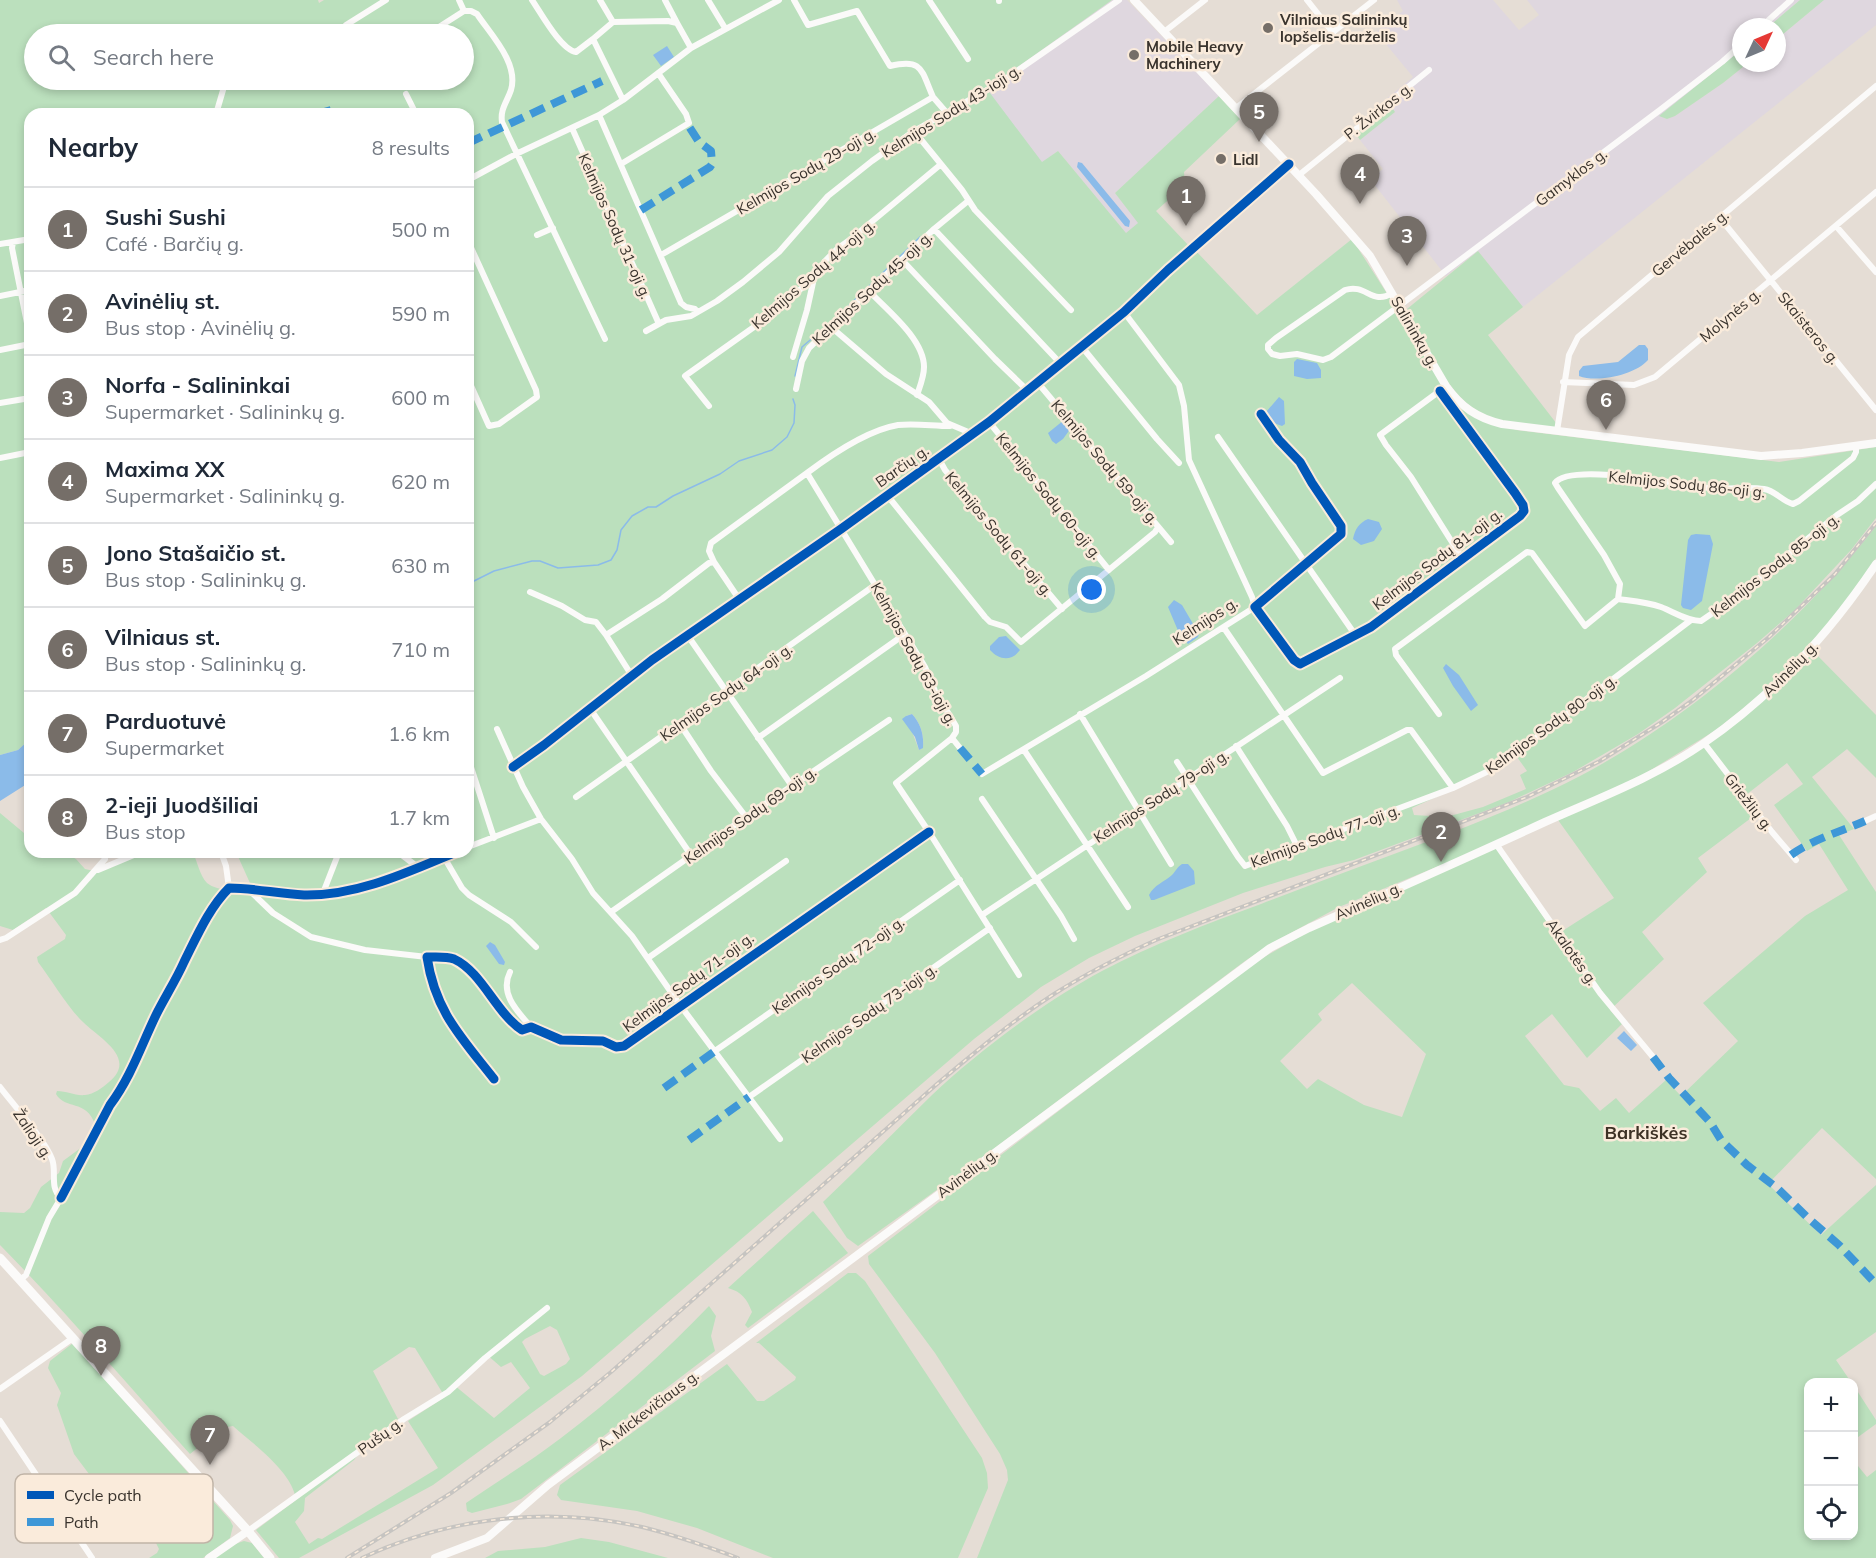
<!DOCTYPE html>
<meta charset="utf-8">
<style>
:root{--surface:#fff;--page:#f2f2f3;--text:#1f2937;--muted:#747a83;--line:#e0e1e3;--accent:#756e68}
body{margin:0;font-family:Mulish,sans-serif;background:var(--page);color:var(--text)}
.controls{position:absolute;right:18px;bottom:18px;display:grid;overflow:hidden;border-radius:12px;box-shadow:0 3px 9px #0003}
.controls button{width:54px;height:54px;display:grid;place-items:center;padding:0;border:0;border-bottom:2px solid var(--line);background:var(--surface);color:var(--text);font:30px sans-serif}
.compass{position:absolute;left:1732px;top:18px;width:54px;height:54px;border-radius:50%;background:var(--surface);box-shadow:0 3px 9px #0003;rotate:46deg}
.you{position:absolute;left:1092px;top:590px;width:21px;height:21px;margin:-15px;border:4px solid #fff;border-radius:50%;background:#1a73e8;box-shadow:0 0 0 9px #1a73e833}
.badge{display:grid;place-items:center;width:39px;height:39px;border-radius:50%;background:var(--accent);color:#fff;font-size:20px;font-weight:700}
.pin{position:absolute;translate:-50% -50px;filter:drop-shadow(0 2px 3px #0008)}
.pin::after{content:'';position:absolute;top:32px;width:21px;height:18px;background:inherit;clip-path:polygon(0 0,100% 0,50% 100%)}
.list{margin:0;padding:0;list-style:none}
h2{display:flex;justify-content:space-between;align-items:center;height:78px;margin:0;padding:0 24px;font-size:26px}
h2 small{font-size:20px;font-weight:400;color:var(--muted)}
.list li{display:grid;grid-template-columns:39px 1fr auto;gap:18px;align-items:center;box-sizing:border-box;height:84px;padding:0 24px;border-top:2px solid var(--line)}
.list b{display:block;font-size:22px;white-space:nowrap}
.list p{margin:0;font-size:20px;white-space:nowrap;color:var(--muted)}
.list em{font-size:20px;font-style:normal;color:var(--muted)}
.icon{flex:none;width:33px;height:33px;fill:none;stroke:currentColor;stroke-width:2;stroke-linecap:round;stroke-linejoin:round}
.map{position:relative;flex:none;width:1876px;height:1558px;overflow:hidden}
.search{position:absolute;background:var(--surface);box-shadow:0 3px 9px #0003;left:24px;top:24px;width:450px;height:66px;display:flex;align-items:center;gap:15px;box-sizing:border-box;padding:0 21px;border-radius:33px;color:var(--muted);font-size:22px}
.panel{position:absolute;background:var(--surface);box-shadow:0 3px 9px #0003;left:24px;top:108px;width:450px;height:750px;border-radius:18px}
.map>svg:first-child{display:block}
.industrial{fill:#dfd7df}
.green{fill:#bbe0bd;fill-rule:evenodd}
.water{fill:#8bbbe9}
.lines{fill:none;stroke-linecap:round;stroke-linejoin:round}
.stream{stroke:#8bbbe9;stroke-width:1.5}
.street{stroke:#fbfaf9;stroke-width:6}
.secondary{stroke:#fbfaf9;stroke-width:8}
.primary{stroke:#fbfaf9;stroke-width:9}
.rail-casing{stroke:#c6c4c1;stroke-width:4}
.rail{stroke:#faebdb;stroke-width:1.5;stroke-dasharray:4.5;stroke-linecap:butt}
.quiet{stroke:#3e97d7;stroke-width:8;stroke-dasharray:15 8;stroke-linecap:butt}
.cycleway-casing{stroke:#faebdb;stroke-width:13}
.cycleway{stroke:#0057b8;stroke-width:9}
.poi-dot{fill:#756e68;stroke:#faebdb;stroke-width:2}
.labels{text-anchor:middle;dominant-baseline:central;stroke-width:5;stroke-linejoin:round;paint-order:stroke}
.poi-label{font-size:15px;font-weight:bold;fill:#39332d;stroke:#faebdb;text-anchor:start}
.street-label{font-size:15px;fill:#39332d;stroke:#faebdb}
.quarter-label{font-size:18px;font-weight:bold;fill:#3d3125;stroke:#faebdb}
.key{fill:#faebdb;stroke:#c0b4a7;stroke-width:1.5}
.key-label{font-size:16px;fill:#39332d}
</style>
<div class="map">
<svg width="1876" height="1558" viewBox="0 0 1876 1558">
<rect width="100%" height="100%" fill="#e5ddd5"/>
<path class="industrial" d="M1112,0h15l92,96 -104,97 24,30 -13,10 -68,-82 -16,12 -56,-74z
M1397,0h96l26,30 20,-15 -12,-15h273l-32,27h-27v23l-81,66 7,3 8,-3 48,-33 25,-20h29v-24l47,-39h52v25l-353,282 -45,-56 -32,25 -76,-97 13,-10 -23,-29 35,-28 -10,-12 28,-23 -37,-45 27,-21z"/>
<path class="green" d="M0,0h318l1,3 5,-3h788l-125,89 55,73 16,-11 68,82 12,-10 -23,-30 104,-97 21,23 -56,53 1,13 -29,26 34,36 -2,2 7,1 62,65 95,-76 106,165 58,26 263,32 97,-15v71l-25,32 -57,61 -37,32 -82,65 -37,26 -65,38 -64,30 -155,58 -29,7 -82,26 -108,43 -46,22 -48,29 -67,52 -392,337 -149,109 -134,73h-20l-23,-28 40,-30c-3,-28 -43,-56 -63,-74l-11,2 -32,26c-63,-70 -124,-142 -190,-209v-33l24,1 6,-5 11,-21 18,-14 4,-12 19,-14 9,-11 4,-12c-9,-25 -30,-14 -39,-30l1,-3c10,0 18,5 28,4 9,-1 17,-7 24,-13 29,-24 -10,-44 -26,-60 -15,-14 -32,-43 -45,-60l-1,-5 28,-18 1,-4 -20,-27 -33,22 -13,-4v-113l30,25v14l37,2 9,5 9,10 9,2 49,-19h50c4,9 7,24 14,31 11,9 34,7 47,9l-18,-40h232v-738h-438v625l-12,11 -18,5zM34,34h430v46h-430zM912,714c9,10 12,21 11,33l-4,3 -13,-34zM1517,757l10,14 -7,4 6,14 -43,18 -37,10 -32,-2 -2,-7 81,-37zM550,1326l7,4 13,29 -4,5 -22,12 -4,-2 -18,-32 3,-3zM409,1347l6,1 30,49 -37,24 30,47 -116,71 -4,-1 -9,6 -14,-22 9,-11 1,-13 49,-38 14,-18 30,-23 -25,-48zM486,1354l15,13 10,-5 19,26 -36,30 -40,-33z
M1800,0h24l-47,39v-12h-9z
M1741,50v13h7l-25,20 -48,33 -8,3 -8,-3z
M1390,105l5,7 -35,28 -5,-7z
M1478,251l45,56 -35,28 72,93c-21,-3 -44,-3 -65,-9 -46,-14 -66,-71 -88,-110z
M1876,526v32l-40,57 -65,71 -55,44 -75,46 -173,78 -129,53 -67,36 -27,18 -269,201 -118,84 -11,-8 -24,-36c37,-35 72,-71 109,-107 48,-45 112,-93 170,-124 51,-27 105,-47 159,-67 65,-25 131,-49 197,-74 41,-16 83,-34 122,-54 110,-58 220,-152 296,-250z
M1814,652l62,63v63l-29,-29 -35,28 42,52 -15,6 37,57v287l-54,-51 -54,56 53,51 55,-50v147l-40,28 15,22h-43v154h46v-75l13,16 9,-7v88h-899l31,-78 -1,-10 -7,-16 -65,-101 -66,-89 -1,-8 346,-263 45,-33 54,-31 183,-81 60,87 58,-37 -56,-78 74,-33 110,-68 44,-38zM1787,763l16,21 -29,21 33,46 12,-7 29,46 -43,26 -102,87 35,38 -57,55 -15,-16 -37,33 -13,-15 -16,13 -21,-23 -15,-3 -39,-49 27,-22 35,44 35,-34 -12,-14 54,-51 -22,-27 65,-60 -9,-14 57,-43 -13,-17zM1352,983l74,71 -24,63 -38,-12 -46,-26 -11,10 -27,-28 42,-41 -4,-6z
M813,1211l35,42 -100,75 -3,-3 7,-13c-5,-13 -10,-20 -24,-24z
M848,1273h8l9,8 117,177 5,15 1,15 -30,70h-185l-76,-30 -60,-17 -76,-11 -4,-5 3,-10 167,-121 30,37h7l31,-21 1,-3 -37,-34h-3z
M709,1306l7,10 -5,20 4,15 -194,148 -14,5 -35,9 -5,-2 -1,-8c32,-22 65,-42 95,-65 53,-40 102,-84 148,-132z
M73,1343l157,177 3,6 -3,12 -27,20h-54l8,-5 2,-4 -6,-12 -64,-63 -15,-20 -17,-49 4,-12 -13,-25 2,-7z
M1854,1386l22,34v4l-22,16z
M581,1538l28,4 59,16h-183l13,-7 47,-4z
M244,1541l8,2 12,15h-49l20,-14z"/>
<path class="water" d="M667,46l7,11 -13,9 -8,-11z
M1078,162l4,1 48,58 -1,6 -4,-1 -48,-59z
M1639,345h6l3,4v11c-13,15 -51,23 -69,16v-5l4,-5 35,-4z
M1297,359l20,4 4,7v8l-14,1 -13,-3v-14z
M1279,397l5,4 1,23 -3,2 -11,-4 -5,-10z
M1064,420l7,8 -8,11 -7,5 -4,-3 -4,-8z
M1368,519l11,3 3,7 -8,12 -13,4 -8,-6c2,-10 6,-16 15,-20z
M1696,534l14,1 3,9 -11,57 -11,9 -8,-2 -2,-3 7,-65 3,-5z
M1174,600l8,5 17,29 -1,3 -10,7 -9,-11 -11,-26z
M1006,636l14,14c-9,12 -21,10 -30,0v-4l9,-9z
M1446,664l13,11 19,30 -7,6 -18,-25 -10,-18z
M912,714c9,10 12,21 11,34l-4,2 -4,-13 -13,-18 4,-3z
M30,739v43l-30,19v-46l18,-5z
M1182,864h6l6,7 1,13 -41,16h-3l-2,-5c5,-10 15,-13 23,-20 4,-4 5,-8 10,-11z
M490,942l5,3 10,17 -1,3 -5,-1 -13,-18z
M1624,1031l13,14 -6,6 -14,-13z"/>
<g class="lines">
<path class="stream" d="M795,376l7,-29 34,-29 84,-81
M468,584l26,-13 38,-10h8l18,7 40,-3 13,-5 6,-10 4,-20 11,-14 16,-9h8l17,-11 47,-22 19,-13 33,-11 15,-13 7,-14 1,-18 -2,-6"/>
<path class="street" d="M459,0l5,11
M532,0c9,13 29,50 44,52l17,-13 30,61
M600,0l13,22 55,-1 9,2 14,25
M665,0l12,23
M708,0l17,28
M794,0l14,25 49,-14 33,55c33,-8 31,4 43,31
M929,0l39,59
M999,0v1
M1307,0l26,33
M346,25l40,-25
M1761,27l30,-27
M1164,32l41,-32
M428,34l36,-23h7l6,3c14,21 42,49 34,76 -4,12 -11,19 -9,32l103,217
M593,39l20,-17
M406,94l10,20
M1236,108l138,-108
M216,114l10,-34
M599,115l82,188 5,4 9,2 3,3
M572,128l87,196
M914,131l48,59 13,20 96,100
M621,164l68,-41 -3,-9 -28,-41
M1299,175l130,-105
M468,180l48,-26 83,-39 24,-15 68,-52 88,-48
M1720,218l156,192
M1836,226l40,46
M934,229l127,135
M537,235l16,-7
M468,241l68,149 1,7 -38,27 -10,2 -21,-47
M13,242l-1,6 18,90
M0,244l30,-5
M661,255l272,-158 13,15
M902,260l93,99 33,32
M869,291c18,19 55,48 55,76 0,10 -4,19 -7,28
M1392,293c-20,13 -26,-10 -47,-3l-69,48 -8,7v4l4,5 8,2 17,-2 26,6 8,-3 329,-247 62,-48 19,-17
M0,296l30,-6
M831,327l55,47 43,28 18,21 26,11
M646,331l20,-11 25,-4 26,-15 26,-19 36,-30 49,-56 44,-35 42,-30 87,-49 118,-82
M1082,347l75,92 22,24
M0,350l30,-6
M793,357l14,-47 7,-32
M1563,382l71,3 21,-8 221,-185
M1038,383l133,159
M796,389l6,-28 7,-13 125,-119 34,-28
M1441,390l-61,45 6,10 25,32 51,81
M0,403l30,-5
M709,406l-24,-30 76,-54 53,-44 11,-17 12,-12 14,-10 89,-74
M1261,414l18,26 21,22 12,21 29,43v8l-86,73 39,53 6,4 71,-37 149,-111 4,-5 -1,-6 -8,-12 -75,-102
M989,422l120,148
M1557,431l12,-76 9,-18 298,-251
M1218,437l138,199
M0,458l30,-6
M939,459l6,11 117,139
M807,473c24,-18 61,-43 91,-48 17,-2 35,1 52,1
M887,495l98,122 5,5 16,5 15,15 134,-110 3,-5
M714,562l25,37
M530,592l32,14 23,14 11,2 10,13 56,-36 47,-36 5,-1 -5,-11 2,-8 96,-70 98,161 20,33 10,24 21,35v6l-4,6 -56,45 33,49 90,143
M1618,599l2,-15 -16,-29 -46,-67 -3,-5c14,-21 128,2 154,5 18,2 39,-2 55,1 12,2 18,12 29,15l6,-3 54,-43 3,-6v-7
M1224,628l99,145 84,-43h4l42,58 44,-21 194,-147
M606,635l26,41
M688,636l104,150
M591,710l100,145
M1080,714l91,150
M1439,714l-43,-59 -1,-6 132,-97 5,1 53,73 33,-27c15,2 29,3 43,8 13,5 26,14 40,14l32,-22 104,-84 21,-14 18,-17
M680,724l31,47 35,46
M497,729l26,58 18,32 31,40 21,34 39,43 48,69 100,134
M758,738l147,-104
M952,738l8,10
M1704,743l68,89 24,28
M1236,746l51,80 11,22
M1024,750l104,157
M468,758l26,80
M1177,762l61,95 7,9 208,-78
M513,767l31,-22 108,-85 189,-131 148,-107 135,-110 44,-42 121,-106
M982,774l164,-98 109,-69 -3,-10 -63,-137 -5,-54 -5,-21 -55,-73
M576,797l299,-212
M982,799l79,117 13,23
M1865,821l11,-5
M1496,844l104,149 53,64
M468,847l73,-28
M221,852l5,14 3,22
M398,852l21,16
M441,852l21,36 7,7 42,27 25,25
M98,870l43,-18
M248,889l25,24 38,24 54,13 62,7
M323,893l16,-41
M611,912l135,-95 143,-97
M982,915l358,-237
M0,940l6,-2 69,-45 30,-34
M648,958l138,-97
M510,972c-11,22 8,40 21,55
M715,1051l245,-171
M494,1079c-33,-42 -59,-68 -67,-122 9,0 19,-1 27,2 28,13 42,54 68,71l9,-3 30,13 42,1 13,6 8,-1 305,-214
M0,1087c13,17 45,53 52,72 5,13 -3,28 9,39l-12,20 -23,57 -6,5
M749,1097l241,-169
M61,1198l49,-93c21,-28 31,-59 46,-90 9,-18 20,-35 28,-53 13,-26 25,-54 45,-74 25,0 50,6 75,7 53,1 104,-23 152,-43
M0,1389l73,-51
M0,1421l92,137
M248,1531l156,-112 44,-27 37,-34 62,-50"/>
<path class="secondary" d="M1134,0l182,194 54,62 76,130c15,21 31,32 56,38l259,32 41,-3 74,-10
M209,1558l39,-27
M435,1558l52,-20 61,-53 722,-537 39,-20c79,-35 158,-70 236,-106 54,-24 110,-45 159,-79 70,-48 125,-109 172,-179"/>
<path class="primary" d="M0,1258l248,273 22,27"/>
<g class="rail-casing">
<path id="rail" d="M347,1558l104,-65 99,-71 61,-50 326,-288c38,-32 75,-63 117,-90 33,-21 67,-38 102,-54l371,-143 73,-36 62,-39 31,-22 76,-63 66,-63 41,-51
M362,1558c87,-41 186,-52 280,-31 33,8 64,19 96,31"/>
</g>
<use href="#rail" class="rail"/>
<path class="quiet" d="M317,114l14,-4
M468,143l134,-62
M641,210l69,-43 2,-3 -1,-13 -12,-9 -11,-17
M960,748l22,26
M1791,855c22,-16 49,-23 74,-34
M1653,1057l16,21 41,44 11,18 26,25 30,23 31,30 31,27 37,39
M664,1088l51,-37
M689,1140l60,-43"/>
<g class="cycleway-casing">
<path id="cycleway" d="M1261,414l18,26 21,22 12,21 29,43v8l-86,73 39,53 6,4 71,-37 149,-111 4,-5 -1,-6 -8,-12 -75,-102
M513,767l31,-22 108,-85 189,-131 148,-107 135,-110 44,-42 121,-106
M494,1079c-33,-42 -59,-68 -67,-122 9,0 19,-1 27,2 28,13 42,54 68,71l9,-3 30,13 42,1 13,6 8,-1 305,-214
M61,1198l49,-93c21,-28 31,-59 46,-90 9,-18 20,-35 28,-53 13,-26 25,-54 45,-74 25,0 50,6 75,7 53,1 104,-23 152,-43"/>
</g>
<use href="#cycleway" class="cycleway"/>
</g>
<g class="poi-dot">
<circle cx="1268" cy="28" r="6"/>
<circle cx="1134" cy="55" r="6"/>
<circle cx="1221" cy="159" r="6"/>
</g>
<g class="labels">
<g class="poi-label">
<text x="1280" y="19">Vilniaus Salininkų<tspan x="1280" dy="17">lopšelis-darželis</tspan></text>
<text x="1146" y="46">Mobile Heavy<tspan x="1146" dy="17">Machinery</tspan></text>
<text x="1233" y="159">Lidl</text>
</g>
<g class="street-label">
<text transform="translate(951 111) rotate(-32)">Kelmijos Sodų 43-ioji g.</text>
<text transform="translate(1378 111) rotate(-38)">P. Žvirkos g.</text>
<text transform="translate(806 171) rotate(-30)">Kelmijos Sodų 29-oji g.</text>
<text transform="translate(1571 177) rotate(-37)">Gamyklos g.</text>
<text transform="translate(615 226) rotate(66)">Kelmijos Sodų 31-oji g.</text>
<text transform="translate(1690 243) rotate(-40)">Gervėbalės g.</text>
<text transform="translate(813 274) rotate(-41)">Kelmijos Sodų 44-oji g.</text>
<text transform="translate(872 288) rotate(-43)">Kelmijos Sodų 45-oji g.</text>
<text transform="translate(1730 315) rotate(-40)">Molynės g.</text>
<text transform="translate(1809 328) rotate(51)">Skaisteros g.</text>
<text transform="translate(1415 332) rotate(60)">Salininkų g.</text>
<text transform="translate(1105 462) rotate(50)">Kelmijos Sodų 59-oji g.</text>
<text transform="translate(902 466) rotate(-35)">Barčių g.</text>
<text transform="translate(1687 484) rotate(6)">Kelmijos Sodų 86-oji g.</text>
<text transform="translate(1049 496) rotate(51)">Kelmijos Sodų 60-oji g.</text>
<text transform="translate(999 534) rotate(50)">Kelmijos Sodų 61-oji g.</text>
<text transform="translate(1437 559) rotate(-37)">Kelmijos Sodų 81-oji g.</text>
<text transform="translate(1775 565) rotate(-38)">Kelmijos Sodų 85-oji g.</text>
<text transform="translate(1205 621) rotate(-33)">Kelmijos g.</text>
<text transform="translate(914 654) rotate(61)">Kelmijos Sodų 63-ioji g.</text>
<text transform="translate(1790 669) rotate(-45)">Avinėlių g.</text>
<text transform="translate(726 692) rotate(-35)">Kelmijos Sodų 64-oji g.</text>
<text transform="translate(1551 724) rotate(-36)">Kelmijos Sodų 80-oji g.</text>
<text transform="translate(1161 796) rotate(-33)">Kelmijos Sodų 79-oji g.</text>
<text transform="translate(1749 802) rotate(52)">Griežlių g.</text>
<text transform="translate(750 815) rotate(-35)">Kelmijos Sodų 69-oji g.</text>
<text transform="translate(1325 836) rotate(-20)">Kelmijos Sodų 77-oji g.</text>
<text transform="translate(1368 901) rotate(-24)">Avinėlių g.</text>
<text transform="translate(1572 952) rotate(55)">Akalotės g.</text>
<text transform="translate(838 965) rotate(-35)">Kelmijos Sodų 72-oji g.</text>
<text transform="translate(688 982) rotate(-36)">Kelmijos Sodų 71-oji g.</text>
<text transform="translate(869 1013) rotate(-35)">Kelmijos Sodų 73-ioji g.</text>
<text transform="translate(33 1134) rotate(56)">Žalioji g.</text>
<text transform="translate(967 1173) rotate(-37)">Avinėlių g.</text>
<text transform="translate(648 1410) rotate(-37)">A. Mickevičiaus g.</text>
<text transform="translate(380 1436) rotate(-36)">Pušų g.</text>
</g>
<g class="quarter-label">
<text x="1646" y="1132">Barkiškės</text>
</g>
</g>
<rect x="15" y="1474" width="198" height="69" rx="9" class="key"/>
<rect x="27" y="1491" width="27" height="8" fill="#0057b8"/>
<rect x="27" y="1518" width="27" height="8" fill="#3e97d7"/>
<g class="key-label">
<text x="64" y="1501">Cycle path</text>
<text x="64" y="1528">Path</text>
</g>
</svg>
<div class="controls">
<button>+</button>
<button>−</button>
<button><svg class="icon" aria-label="locate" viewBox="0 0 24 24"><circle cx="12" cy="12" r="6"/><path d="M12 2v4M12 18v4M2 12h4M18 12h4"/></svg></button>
</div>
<svg class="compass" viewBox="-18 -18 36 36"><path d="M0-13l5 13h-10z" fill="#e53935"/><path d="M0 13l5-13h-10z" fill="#747a83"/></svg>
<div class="you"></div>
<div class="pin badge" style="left:1186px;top:226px">1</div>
<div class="pin badge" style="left:1441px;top:862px">2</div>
<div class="pin badge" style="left:1407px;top:266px">3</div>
<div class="pin badge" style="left:1360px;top:204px">4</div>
<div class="pin badge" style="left:1259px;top:142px">5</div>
<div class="pin badge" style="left:1606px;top:430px">6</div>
<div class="pin badge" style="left:210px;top:1465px">7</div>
<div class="pin badge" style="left:101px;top:1376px">8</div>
<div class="search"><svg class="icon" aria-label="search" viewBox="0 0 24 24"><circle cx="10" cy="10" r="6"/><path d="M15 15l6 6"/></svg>Search here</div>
<section class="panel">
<h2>Nearby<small>8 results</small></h2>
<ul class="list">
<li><span class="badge">1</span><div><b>Sushi Sushi</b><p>Café · Barčių g.</p></div><em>500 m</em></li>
<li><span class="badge">2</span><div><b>Avinėlių st.</b><p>Bus stop · Avinėlių g.</p></div><em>590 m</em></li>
<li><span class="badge">3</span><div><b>Norfa - Salininkai</b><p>Supermarket · Salininkų g.</p></div><em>600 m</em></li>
<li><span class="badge">4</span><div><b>Maxima XX</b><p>Supermarket · Salininkų g.</p></div><em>620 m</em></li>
<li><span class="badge">5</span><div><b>Jono Stašaičio st.</b><p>Bus stop · Salininkų g.</p></div><em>630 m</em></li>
<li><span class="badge">6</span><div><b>Vilniaus st.</b><p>Bus stop · Salininkų g.</p></div><em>710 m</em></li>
<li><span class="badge">7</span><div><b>Parduotuvė</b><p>Supermarket</p></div><em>1.6 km</em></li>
<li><span class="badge">8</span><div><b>2-ieji Juodšiliai</b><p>Bus stop</p></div><em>1.7 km</em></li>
</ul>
</section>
</div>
